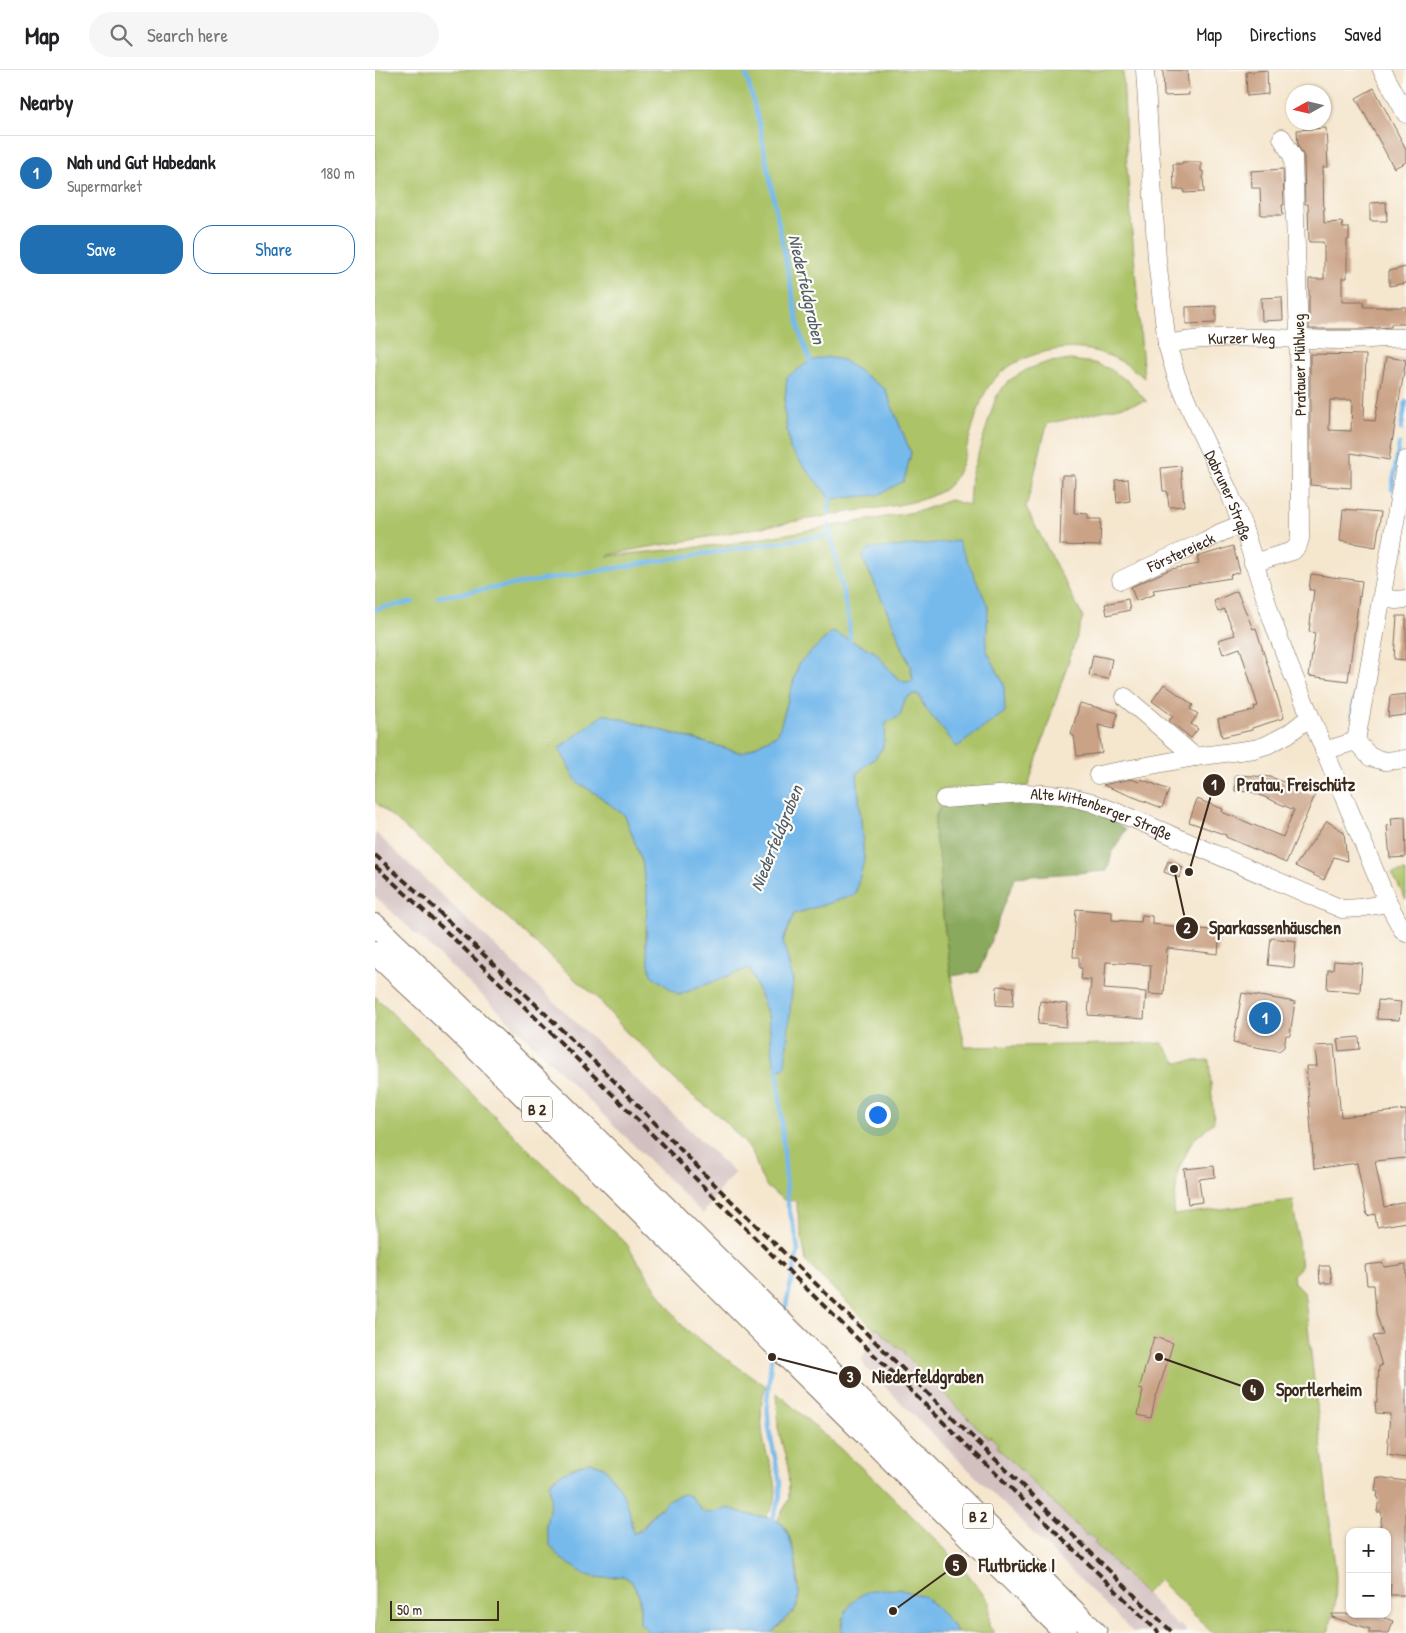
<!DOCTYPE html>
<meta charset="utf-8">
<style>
:root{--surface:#fff;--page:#f6f6f6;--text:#202124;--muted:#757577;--line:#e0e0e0;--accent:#1f6fb2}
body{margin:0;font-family:"Patrick Hand",sans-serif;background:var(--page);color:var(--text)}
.controls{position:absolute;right:15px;bottom:15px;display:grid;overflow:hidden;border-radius:10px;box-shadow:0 1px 4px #0004}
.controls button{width:45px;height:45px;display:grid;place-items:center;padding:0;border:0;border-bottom:1px solid var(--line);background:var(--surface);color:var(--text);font:25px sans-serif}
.compass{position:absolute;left:911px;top:15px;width:45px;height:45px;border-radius:50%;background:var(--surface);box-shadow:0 1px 4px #0004;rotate:262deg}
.scale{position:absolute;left:15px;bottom:12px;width:109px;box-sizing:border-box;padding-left:5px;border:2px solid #3b2a1e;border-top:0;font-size:14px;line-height:18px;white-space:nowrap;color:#3b2a1e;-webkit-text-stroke:4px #fdfcf7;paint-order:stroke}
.you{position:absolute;left:502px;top:1044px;width:18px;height:18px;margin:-12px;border:4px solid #fff;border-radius:50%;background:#1a73e8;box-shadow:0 0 0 8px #1a73e833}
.badge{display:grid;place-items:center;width:32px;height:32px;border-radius:50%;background:var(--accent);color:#fff;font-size:16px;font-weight:700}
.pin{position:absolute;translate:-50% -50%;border:2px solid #fff;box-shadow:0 1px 5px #0006}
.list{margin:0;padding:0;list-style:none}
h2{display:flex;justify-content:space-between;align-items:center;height:65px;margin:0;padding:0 20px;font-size:21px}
h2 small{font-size:16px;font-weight:400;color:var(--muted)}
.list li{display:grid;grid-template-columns:32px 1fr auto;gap:15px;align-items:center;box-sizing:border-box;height:75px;padding:0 20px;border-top:1px solid var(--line)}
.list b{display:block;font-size:19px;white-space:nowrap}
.list p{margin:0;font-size:16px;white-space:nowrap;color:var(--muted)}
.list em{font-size:16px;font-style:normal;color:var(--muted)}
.actions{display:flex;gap:10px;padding:15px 20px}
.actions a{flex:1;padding:11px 0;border:1px solid var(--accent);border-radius:20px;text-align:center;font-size:18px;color:var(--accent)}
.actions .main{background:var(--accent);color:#fff}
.icon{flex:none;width:28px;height:28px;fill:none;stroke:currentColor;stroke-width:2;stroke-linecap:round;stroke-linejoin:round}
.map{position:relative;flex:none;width:1031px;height:1563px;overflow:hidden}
header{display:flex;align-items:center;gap:30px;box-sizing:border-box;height:70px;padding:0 25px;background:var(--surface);border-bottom:1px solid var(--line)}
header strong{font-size:24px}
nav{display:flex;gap:28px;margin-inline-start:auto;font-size:18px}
.search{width:350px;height:45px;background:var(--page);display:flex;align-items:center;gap:12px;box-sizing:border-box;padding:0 18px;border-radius:28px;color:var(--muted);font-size:19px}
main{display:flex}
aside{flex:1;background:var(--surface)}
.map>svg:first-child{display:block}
.industrial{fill:#d2bfc0}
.green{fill:#acc368;stroke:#747643;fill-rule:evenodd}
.forest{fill:#89a95c;stroke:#626a3d}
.water{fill:#76b9eb;stroke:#587284}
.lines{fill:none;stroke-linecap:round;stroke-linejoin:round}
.stream{stroke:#76b9eb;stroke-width:4.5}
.building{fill:#caa387;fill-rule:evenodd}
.minor-casing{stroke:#7c6c5c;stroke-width:19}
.major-casing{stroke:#7c6c5c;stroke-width:24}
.minor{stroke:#fff;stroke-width:18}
.major{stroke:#fff;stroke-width:22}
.rail{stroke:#3b2a1e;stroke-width:4;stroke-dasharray:8 4;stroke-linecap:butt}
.labels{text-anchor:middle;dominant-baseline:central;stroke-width:4.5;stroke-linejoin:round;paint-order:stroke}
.shield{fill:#fdfcf7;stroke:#75695f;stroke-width:1}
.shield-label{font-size:15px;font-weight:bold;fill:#3b2a1e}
.street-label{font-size:16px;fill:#3b2a1e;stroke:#fdfcf7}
.water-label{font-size:18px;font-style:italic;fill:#505c66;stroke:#fdfcf7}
.leader{fill:none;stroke:#3b2a1e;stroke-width:2}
.callout-dot{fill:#3b2a1e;stroke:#fdfcf7;stroke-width:2}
.mark-label{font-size:15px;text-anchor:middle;font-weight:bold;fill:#fff}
.callout-label{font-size:18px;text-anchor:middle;font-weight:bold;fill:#3b2a1e;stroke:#fdfcf7;stroke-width:4.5;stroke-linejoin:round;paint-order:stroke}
</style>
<header>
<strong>Map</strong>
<div class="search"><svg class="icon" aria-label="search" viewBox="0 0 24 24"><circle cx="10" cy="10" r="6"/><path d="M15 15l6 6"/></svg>Search here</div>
<nav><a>Map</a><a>Directions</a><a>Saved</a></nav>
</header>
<main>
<aside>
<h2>Nearby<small></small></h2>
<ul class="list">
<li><span class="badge">1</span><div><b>Nah und Gut Habedank</b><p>Supermarket</p></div><em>180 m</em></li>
</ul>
<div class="actions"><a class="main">Save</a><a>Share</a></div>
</aside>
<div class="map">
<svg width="1031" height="1563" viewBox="0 0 1031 1563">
<rect width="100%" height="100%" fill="#fdfcf7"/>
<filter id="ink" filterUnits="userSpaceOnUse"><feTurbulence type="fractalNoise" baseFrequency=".02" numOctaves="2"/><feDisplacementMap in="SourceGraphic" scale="10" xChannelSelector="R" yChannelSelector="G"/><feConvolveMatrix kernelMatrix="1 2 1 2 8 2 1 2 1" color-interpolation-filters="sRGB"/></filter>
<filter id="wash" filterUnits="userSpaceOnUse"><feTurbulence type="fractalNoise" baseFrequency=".0096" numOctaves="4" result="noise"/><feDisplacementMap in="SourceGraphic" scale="20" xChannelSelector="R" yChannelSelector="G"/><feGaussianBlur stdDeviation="1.12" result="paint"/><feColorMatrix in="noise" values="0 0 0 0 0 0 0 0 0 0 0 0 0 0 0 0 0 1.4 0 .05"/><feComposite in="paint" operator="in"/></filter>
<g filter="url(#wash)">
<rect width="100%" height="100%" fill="#f5e6ce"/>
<path class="industrial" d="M0,762l360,341 -11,11 -21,30 -202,-201 -126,-117z
M502,1256l20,21 1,-2 8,8 -2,2 84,83 2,-2 8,8 -2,2 91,89 2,-1 7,7 -2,2 84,83 2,-2 6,7 -1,2h-51l-269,-266 -3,-8z"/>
<path class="green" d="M0,0h748l4,98 17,210c-23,-21 -52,-32 -83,-29 -26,3 -53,13 -70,34 -11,14 -20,50 -25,67 -5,17 -11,35 -28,43 -22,12 -63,15 -89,19 -56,10 -112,19 -168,30 -24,4 -50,7 -74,14l121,-12 175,-30 20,-4 27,-10 19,5 2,-29 25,-79 12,-16 20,-12 20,-7 23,-2 23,3 16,6 19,13 18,20 -2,-1 -98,23 -21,84 57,109 -55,169 -85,3 -4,19 -4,9 6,57 -2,12 12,90 14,71 197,-4 14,19 33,-2 5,62 -22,19 -14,30 -5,44 120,-15 8,67 -8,8 1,9 10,7 32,285 -1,30 -7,27h-116l-53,-53 -14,14 -51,-51 2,-2 -7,-7 -2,2 -91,-90 2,-2 -8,-8 -2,2 -84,-84 1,-2 -7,-6 -2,1 -19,-20 -2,3 -69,-68 -10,-61 -12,-1 -17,-13 -7,-12 -8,-24 -28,-31 -30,-23 -21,-19 -26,-28 -21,-18 -30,-36 -17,-13 -105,-96 -99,-85zM412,307l98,12 26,64 -8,28 -113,-32 -6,-39zM487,486l126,50 -2,43 18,35 -79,24 -6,-13 -6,-1 -8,5 -5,17 -14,7 -3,24 -9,12 -17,14 7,87 -9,35 -61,19 -11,27 10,39 -19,83 -6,-48 -19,-48 -70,28 -33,-48 1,-54 -5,-32 -17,-45 -27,-21 -21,-13 27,-68 138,39 36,-19 21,-71 33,-31 43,20 19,23 10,7 9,-1 -2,-12 -18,-45z
M1031,801v29l-14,-27z
M0,926l168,168 83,79 35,53 23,32 35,26 47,32c-7,16 -5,40 -2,57 4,20 15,36 11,57 -1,5 -6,12 -9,17l-20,-3 -17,-6 -18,5 -8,-1 -13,-16 -21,3c-4,5 -7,7 -12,11 -10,8 -11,18 -24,24l-4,-25 -9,-21 -16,-21 -14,-5 -12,4 -23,11 -6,7 2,15 -5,27 56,52 22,-2 8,6 8,16v25l10,10h-275z
M402,1323l103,91 81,81 28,37v24l6,7h-38l-7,-11 -108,-4 -1,15h-70c8,-7 19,-16 25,-25 8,-14 -2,-71 -13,-83 -1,-2 -4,-3 -6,-4l12,-22 -1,-32 -10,-39z"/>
<path class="forest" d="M650,728l67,10 34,21 -14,24 -5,18 -92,6 -36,95 -28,4 -12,-90c0,-4 2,-8 2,-12 0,-23 -17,-51 3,-70z"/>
<path class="water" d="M451,287l17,3 42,29 26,64 -7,28 -26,14 -48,4 -40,-50 -6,-39 3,-33 23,-16z
M583,471l30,65 -2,43 18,35 1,28 -48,35 -32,-39 -6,-13 -6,-1 -8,5 -5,17 -14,7 -3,24 -9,12 -17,14 7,87 -9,35 -61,19 -11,27 10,39 -8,88 -7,1 -4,-6 -6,-48 -19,-47 -70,27 -28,-20 -5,-28 1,-54 -5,-32 -17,-45 -27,-21 -21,-13 -18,-34 45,-34 138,39 36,-19 21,-71 33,-31 43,20 19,23 10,7 9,-1 -2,-13 -18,-44 -31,-68 7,-7z
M215,1392l14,5 16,21 9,21 4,25 9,-4 15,-20 5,-2 7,-9 14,-5 7,2 13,16 8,1 18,-5 17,6 27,4 10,7 6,11 6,21 4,38 -3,13 -25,25h-121l-10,-10v-25l-8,-16 -8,-6 -22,2 -16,-3 -26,-17 -10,-13 -4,-19 5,-27 -2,-15c10,-12 26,-17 41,-22z
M524,1519l27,8 24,25 7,11h-116c1,-19 8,-33 26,-41 9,-4 23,-2 32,-3z"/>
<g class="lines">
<path class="stream" d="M370,0l14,53 41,210 12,33
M1026,359l5,-27
M1017,419l7,-45
M454,443l2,-20
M454,455l20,96 1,23
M63,527l270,-44 122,-18
M0,539l38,-7
M977,645l17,-94
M402,993l11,142 8,31 2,15 -14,63
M395,1450l3,-2 7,-21v-15l-11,-53 -2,-28 5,-49"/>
</g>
<g id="blocks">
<path class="building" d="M788,0h24l2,25 -25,1z
M892,0l1,24 -21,2 -1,-24z
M999,18l32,61v13l-12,6 -38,-70z
M951,58l2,39h-5l1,56 18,-1 1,6h6v12h-2v38h-5v24h22v5h42v17h-15v3l-29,2h-53v-50h15v-33l-1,-4h-14l-1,-38h-3l-1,-47 -6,-12 -1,-15z
M807,92h19v9h2l1,21 -20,1v-4l-10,1 -1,-26h9z
M908,99l1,36h-2l1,10h-22l-1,-27h-8l-1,-17z
M1011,132l1,19h-17v-18z
M1031,197v16l-17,3v-15z
M907,227l1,23 -21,1 -1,-23z
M841,236v17l-30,1v-17z
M935,284l56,1 -2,65 11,1 11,-64 20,3 -17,100 -38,-7v35l-41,-3zM955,330h22l-1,31 -22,-1z
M806,396l3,40 -15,1 -2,-16h-4l-2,-23z
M687,405h13l-1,38 14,1v5h13l-1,27 -40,-1z
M753,409l2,22 -13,2 -2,-23z
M968,439l38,3 -5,35 -36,-6z
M858,476l7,26 -10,3 1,3 -78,12 2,4 -19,7 -5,-14 40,-18 28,-5 -2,-7z
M936,504l51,7 -2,16 -1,-1 -11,85 -39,-5 6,-43 -6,-1 5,-42h-5z
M862,521l16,38 3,-1 28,90 -32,10v2l-30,7 -4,-18 37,-9 -1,-3 4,-1 -18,-58 -17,6 -5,-14 17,-5 -11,-26 -6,3 -4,-11z
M753,529l2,11 -23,5 -2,-11z
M1022,546h9v44l-12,-1z
M718,585l19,4 -4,20 -19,-4z
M789,614l29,21 -3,4 8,5 -7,10 7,5 -7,9 -22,-17 4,-5 -21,-15z
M1031,624v21l-18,2 2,-21z
M705,633l38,10 -4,16 -16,-4 4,28 -25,3 -3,-20 -3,-2z
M861,705l35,2 44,18 -29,68 -60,-26v-2l-37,-13 8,-23 26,10 -1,3 61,25 11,-27 -41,-18 -18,-1z
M757,709l7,3 2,-3 28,11 -7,18 -59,-23z
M1030,747l1,40 -16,1 -3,-32 5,-1 -1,-7z
M952,751l17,11 3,29 -13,-4 -10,23 -29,-14z
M793,791l15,6 -4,11 -15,-6z
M701,839l36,3v8l29,2 1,-7 10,1v8l68,7 -2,23 -51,-6 -3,47 -15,-1 2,-29 -45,-3 -2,27 42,3 -2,27 -56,-4 3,-35 -10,-1 1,-11h-3v-11h-6z
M896,868l25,3 -2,27 -26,-3z
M959,891l28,2 -2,29 -33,-3 1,-19h5z
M622,916l17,1 -1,19 -17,-1z
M867,923l53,9 -5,33h-4l-2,12 -5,4 -46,-8z
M1003,930l23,2 -2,18 -22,-1z
M665,931l28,3 -2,23 -28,-3z
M984,967l1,12 -21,2 -2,-12z
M959,975l7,72 65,-7v48l-31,3 9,46 22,-5v20l-29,5 -2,-13 -8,2 -10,-53 -43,6 -8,-103h11l-2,-20z
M839,1096l1,11 -16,2 3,23 -14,2 -4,-35z
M1008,1193l1,4 22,-3v194l-19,-3 3,-41 -14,-1 -1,-11h2l2,-36h3l-9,-30 10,-1 -7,-22 -2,-28h-7l-2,-20z
M944,1196h11l2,17h-12z
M779,1267l19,6 -16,52h-1l-5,23 -13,-3 5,-25 -4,-1z
M1002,1407l29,4v114h-16l1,-11h-4v-52h-7l2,-20h-5l2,-14 -2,-1 1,-5 -3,-1z
M957,1544h42l19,7 -4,12h-21l2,-4 -38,-12z"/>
</g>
</g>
<g filter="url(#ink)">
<use href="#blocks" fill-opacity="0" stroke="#7c6c5c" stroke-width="1"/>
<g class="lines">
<g class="minor-casing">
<g id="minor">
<path id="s1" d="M770,0l12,190 10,84 9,31 23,54 30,63 13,32 30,95 17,46 99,238 14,26 4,4"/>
<path d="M1007,0l24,44"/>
<path id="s2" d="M792,274c60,-12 121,-4 181,-4 20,0 39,-3 58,-2"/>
<path d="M878,493l40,-12 5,-6 2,-7 -1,-200 -6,-181 -11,-19"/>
<path id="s3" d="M746,510l84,-39 17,-9 20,-8"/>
<path d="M1007,528l14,2 10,-1"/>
<path d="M750,627l70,60"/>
<path d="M981,671l50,-281"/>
<path d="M981,671l14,16 15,4 21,-2"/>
<path d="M949,681l32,-10"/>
<path d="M723,705l97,-18 59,-8 13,-4 21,-11 22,-17"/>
<path id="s4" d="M569,729l80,-6 39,2 28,7 50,20 201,87 18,-1 28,-5"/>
</g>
</g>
<g class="major-casing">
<path id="major" d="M0,855l176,169 545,539
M0,883l81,76 610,604"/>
</g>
<use href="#minor" class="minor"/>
<use href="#major" class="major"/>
<path class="rail" d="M0,785l48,42 98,93 89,87 110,113 453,443
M0,796c118,106 228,219 339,331 147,147 297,290 445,436"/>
</g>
</g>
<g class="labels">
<g class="shield">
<rect x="147" y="1026.5" width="30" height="25" rx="4"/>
<rect x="588" y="1433.5" width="30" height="25" rx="4"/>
</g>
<g class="shield-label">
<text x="162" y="1039">B 2</text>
<text x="603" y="1446">B 2</text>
</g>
<g class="street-label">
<text stroke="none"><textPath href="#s2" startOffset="75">Kurzer Weg</textPath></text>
<text transform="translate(924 295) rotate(-91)">Pratauer Mühlweg</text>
<text stroke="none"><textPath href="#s1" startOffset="439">Dabruner Straße</textPath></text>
<text stroke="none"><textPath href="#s3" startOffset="66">Förstereieck</textPath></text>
<text stroke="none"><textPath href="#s4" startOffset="161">Alte Wittenberger Straße</textPath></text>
</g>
<g class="water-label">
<text transform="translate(432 219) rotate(77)">Niederfeldgraben</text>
<text transform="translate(401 768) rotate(-68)">Niederfeldgraben</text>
</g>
</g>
<path class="leader" d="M814 802L839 715M799 799L812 858M397 1287L475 1307M784 1287L878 1320M518 1541L581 1495"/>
<g class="callout-dot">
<circle cx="814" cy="802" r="5"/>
<circle cx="799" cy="799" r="5"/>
<circle cx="397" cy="1287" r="5"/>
<circle cx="784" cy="1287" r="5"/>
<circle cx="518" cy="1541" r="5"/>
<circle cx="839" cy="715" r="12"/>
<circle cx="812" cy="858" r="12"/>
<circle cx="475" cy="1307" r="12"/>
<circle cx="878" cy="1320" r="12"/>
<circle cx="581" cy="1495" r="12"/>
</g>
<g class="mark-label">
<text x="839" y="720">1</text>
<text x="812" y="863">2</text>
<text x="475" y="1312">3</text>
<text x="878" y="1325">4</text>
<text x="581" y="1501">5</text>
</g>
<g class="callout-label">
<text x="921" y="721">Pratau, Freischütz</text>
<text x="900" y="864">Sparkassenhäuschen</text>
<text x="553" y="1313">Niederfeldgraben</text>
<text x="944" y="1326">Sportlerheim</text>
<text x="642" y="1502">Flutbrücke I</text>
</g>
</svg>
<div class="controls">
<button>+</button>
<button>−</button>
</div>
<svg class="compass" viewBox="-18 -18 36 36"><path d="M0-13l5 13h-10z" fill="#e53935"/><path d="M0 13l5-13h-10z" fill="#757577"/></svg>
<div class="scale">50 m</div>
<div class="you"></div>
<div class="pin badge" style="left:890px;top:948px">1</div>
</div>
</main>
